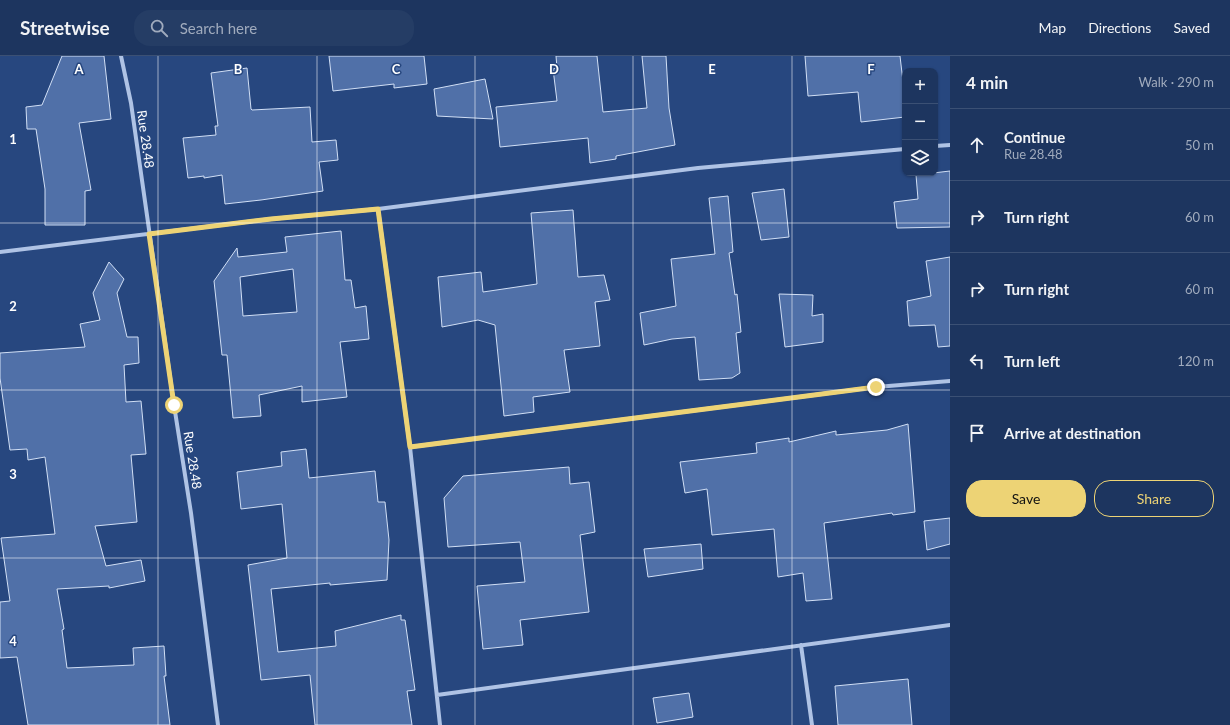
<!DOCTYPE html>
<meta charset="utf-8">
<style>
:root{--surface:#1d355f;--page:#253d65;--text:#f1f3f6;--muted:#a0abbd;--line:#3b5074;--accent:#edd375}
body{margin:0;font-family:Lato,sans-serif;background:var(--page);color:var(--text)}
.controls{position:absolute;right:12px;top:12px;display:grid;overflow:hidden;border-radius:8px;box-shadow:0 1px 3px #0004}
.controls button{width:36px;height:36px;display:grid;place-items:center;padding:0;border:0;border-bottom:1px solid var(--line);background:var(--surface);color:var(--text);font:20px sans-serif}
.stop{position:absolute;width:12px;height:12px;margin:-9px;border:3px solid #edd375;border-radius:50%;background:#fff}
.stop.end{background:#edd375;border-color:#fff;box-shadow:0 1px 4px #0008}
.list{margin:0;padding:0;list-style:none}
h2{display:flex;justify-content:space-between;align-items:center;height:52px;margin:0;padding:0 16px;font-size:17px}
h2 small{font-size:13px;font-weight:400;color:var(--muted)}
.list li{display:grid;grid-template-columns:26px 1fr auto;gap:12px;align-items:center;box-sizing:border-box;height:72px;padding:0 16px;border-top:1px solid var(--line)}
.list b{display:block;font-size:15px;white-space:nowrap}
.list p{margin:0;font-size:13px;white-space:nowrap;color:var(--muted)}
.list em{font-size:13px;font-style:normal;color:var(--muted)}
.actions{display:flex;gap:8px;padding:12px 16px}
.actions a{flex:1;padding:9px 0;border:1px solid var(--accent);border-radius:16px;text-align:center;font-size:14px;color:var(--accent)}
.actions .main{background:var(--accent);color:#111}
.icon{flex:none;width:22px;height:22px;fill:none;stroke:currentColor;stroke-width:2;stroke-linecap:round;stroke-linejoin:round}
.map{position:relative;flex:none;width:950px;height:669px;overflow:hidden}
header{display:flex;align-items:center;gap:24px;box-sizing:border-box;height:56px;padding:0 20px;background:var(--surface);border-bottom:1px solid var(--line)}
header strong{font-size:19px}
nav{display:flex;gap:22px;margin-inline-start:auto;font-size:14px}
.search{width:280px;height:36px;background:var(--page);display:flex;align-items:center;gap:10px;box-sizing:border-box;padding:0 14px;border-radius:16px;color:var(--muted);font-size:15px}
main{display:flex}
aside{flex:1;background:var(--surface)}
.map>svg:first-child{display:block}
.building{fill:#5070a8;stroke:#d1dff5;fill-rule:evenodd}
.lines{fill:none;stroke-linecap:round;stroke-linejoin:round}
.street{stroke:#afc3e5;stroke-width:4}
.route{stroke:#edd375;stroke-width:5}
.grid{fill:none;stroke:#fff;stroke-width:1;stroke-opacity:0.55}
.labels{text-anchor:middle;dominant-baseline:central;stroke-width:3;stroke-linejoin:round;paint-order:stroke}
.street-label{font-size:13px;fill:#fff;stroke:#27477f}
.grid-label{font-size:13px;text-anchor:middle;font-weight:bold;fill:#fff;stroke:#27477f;stroke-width:3;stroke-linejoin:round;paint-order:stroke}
</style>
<header>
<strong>Streetwise</strong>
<div class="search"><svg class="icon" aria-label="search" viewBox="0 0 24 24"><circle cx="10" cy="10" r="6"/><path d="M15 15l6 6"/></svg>Search here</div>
<nav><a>Map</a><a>Directions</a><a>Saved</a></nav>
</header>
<main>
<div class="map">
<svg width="950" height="669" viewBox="0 0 950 669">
<rect width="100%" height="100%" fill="#27477f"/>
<path class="building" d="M62,0h42l7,63 -32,4 12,67 -6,1v34h-40v-36l-9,-60h-9l-1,-22 16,-2z
M329,0h95l3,28 -33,4v-4l-61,7z
M556,0h41l6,56 44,-4 -5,-52h24l3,52 6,37 -59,11v3l-26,4 -2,-25 -88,9 -4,-40 61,-6 -4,-32 4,-1z
M805,0h95l5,43v18l-44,5 -3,-30 -50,4z
M247,12l4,41 1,1 58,-3 2,35 24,-2 2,20 -19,2 4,29 -62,9 -36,4 -3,-29 -18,3v-2l-16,2 -5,-40 33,-3 -1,-9h3l-7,-53z
M485,23l8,40 -56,-3 -3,-27z
M950,115v56l-53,1 -3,-26 24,-3 -2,-24z
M784,133l5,48 -28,3 -9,-47z
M728,140l5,56 -4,1 6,42 2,-1 4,38 -5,1 4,40 -8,5 -33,2 -4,-43 -23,2 -28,6 -4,-32 36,-7 -5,-47 44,-5 -6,-56z
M573,154l5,67 26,-2 6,25 -15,2 5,44 -36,4 6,42 -37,5 1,15 -30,4 -9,-91 -17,-5 -36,7 -4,-50 43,-5 2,20 54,-8 -6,-71z
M341,175l4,49h6l4,28 11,-2 3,33 -29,3 7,55 -45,5v-16l-43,9 2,21 -28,2 -6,-63h-5l-8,-74 23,-33 1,9 49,-5 -2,-15zM293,213l4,43 -54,4 -3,-39z
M950,201v89l-12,1 -3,-22 -26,1 -2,-25 24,-5 -5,-35z
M109,206l15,17 -7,14 10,44h11l1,26 -15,2 2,37 15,-1 5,53 -15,1 6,67 -42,4 11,40 35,-6 4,21 -36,7v-2l-52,3 7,40 -2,1 5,38 67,-3 -1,-17 31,-2 2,30h-2l6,49h-142l-11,-68 -17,1v-56l10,-1 -9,-63 54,-4 -10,-77 -17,3 -1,-11 -17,1 -10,-72v-25l85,-6 -5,-23 20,-4 -7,-27z
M779,238l34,1 -1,21 11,-2v28l-38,5z
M908,368l7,88 -22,3 -1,-2 -68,10 8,76 -26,2 -3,-28 -25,4 -4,-48 -62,6 -5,-46 -22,4 -5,-31 77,-9 -1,-10 33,-5v4l47,-11v4l51,-5z
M306,393l3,29 66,-7 3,31h7l4,38 -2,40 -57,5v-2l-59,6 7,63 58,-6 -1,-15 66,-16v5h4l10,70 -8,1 5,34h-97l-5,-50 -49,5 -13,-115 39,-7 -5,-54 -41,5 -4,-37 45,-6 -1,-14z
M569,411l1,17 19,-2 6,50 -15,3 9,77 -69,8 3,25 -40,4 -6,-63 48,-4 -5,-40 -72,5 -4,-49 19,-22z
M950,462v26l-23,6 -3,-29z
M701,488l2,25 -55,8 -4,-28z
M908,623l4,46h-74l-3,-39z
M689,637l4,24 -36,6 -4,-25z"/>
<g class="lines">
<path class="street" d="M121,0l10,47 43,302 17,108 27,212
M935,90l15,-1
M378,153l32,238 30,278
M0,196l271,-33 107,-10 320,-41 207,-19
M410,391l466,-60 74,-6
M801,589l11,80
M437,639l513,-70"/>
</g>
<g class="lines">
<path class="route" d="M174,349l-25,-171 122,-15 107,-10 32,238 466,-60"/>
</g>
<path class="grid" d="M158,0v669M317,0v669M475,0v669M633,0v669M792,0v669M0,167h950M0,334h950M0,502h950"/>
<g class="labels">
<g class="street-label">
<text transform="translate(146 83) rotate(82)">Rue 28.48</text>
<text transform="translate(193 404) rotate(81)">Rue 28.48</text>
</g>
</g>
<g class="grid-label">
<text x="79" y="18">A</text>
<text x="238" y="18">B</text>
<text x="396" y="18">C</text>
<text x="554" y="18">D</text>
<text x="712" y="18">E</text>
<text x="871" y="18">F</text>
<text x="13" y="88">1</text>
<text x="13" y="255">2</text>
<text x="13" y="423">3</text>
<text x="13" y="590">4</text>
</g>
</svg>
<div class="controls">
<button>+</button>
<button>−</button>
<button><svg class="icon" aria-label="layers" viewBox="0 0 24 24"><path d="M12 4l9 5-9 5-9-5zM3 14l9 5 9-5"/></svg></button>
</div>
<div class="stop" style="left:174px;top:349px"></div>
<div class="stop end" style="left:876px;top:331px"></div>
</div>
<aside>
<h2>4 min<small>Walk · 290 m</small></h2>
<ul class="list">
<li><svg class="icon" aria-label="ahead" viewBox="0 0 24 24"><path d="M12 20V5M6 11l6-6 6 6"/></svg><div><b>Continue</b><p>Rue 28.48</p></div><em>50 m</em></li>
<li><svg class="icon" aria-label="right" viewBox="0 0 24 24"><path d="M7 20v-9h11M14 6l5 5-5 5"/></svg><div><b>Turn right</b></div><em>60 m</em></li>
<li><svg class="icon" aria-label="right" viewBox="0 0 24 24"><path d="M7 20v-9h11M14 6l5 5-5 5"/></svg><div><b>Turn right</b></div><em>60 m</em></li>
<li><svg class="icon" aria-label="left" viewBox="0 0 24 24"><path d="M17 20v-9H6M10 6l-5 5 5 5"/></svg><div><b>Turn left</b></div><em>120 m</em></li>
<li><svg class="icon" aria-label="arrive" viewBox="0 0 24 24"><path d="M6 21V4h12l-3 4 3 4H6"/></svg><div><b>Arrive at destination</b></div></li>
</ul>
<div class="actions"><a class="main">Save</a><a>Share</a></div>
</aside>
</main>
